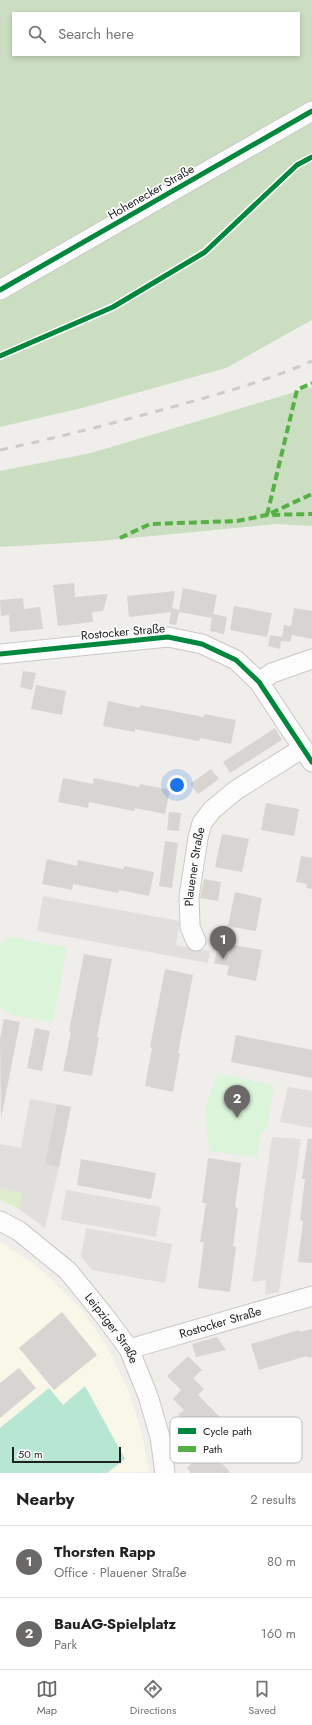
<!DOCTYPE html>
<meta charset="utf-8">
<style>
:root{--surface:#fff;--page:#f6f6f6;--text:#222;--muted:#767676;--line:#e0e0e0;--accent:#6a6968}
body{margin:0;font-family:Jost,sans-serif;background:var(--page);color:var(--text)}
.scale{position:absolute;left:12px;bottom:10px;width:109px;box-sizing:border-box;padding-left:4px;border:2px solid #222;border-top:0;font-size:11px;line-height:14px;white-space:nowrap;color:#222;-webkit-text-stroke:3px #fff;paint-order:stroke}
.you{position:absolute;left:177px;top:785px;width:14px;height:14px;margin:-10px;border:3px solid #fff;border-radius:50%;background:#1a73e8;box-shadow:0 0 0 6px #1a73e833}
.badge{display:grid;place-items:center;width:26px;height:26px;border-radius:50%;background:var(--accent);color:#fff;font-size:13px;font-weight:700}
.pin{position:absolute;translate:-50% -33px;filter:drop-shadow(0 1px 2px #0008)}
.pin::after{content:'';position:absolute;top:21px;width:14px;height:12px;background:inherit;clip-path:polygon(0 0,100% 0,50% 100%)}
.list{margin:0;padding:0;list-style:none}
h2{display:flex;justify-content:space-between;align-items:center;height:52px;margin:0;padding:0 16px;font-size:17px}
h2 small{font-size:13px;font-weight:400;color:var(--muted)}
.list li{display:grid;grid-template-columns:26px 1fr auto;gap:12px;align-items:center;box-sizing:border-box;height:72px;padding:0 16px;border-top:1px solid var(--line)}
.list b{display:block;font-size:15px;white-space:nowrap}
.list p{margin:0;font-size:13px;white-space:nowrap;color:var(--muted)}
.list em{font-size:13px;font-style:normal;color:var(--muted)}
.icon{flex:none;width:22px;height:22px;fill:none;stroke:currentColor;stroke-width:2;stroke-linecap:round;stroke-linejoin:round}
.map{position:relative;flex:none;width:312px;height:1473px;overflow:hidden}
.search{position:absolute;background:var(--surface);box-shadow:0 2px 6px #0003;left:12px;right:12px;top:12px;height:44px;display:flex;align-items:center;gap:10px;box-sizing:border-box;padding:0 14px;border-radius:0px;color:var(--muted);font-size:15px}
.sheet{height:196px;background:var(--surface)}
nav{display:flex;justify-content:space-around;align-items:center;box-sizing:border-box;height:56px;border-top:1px solid var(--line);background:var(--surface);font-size:11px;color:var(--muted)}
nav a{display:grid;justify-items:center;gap:2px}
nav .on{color:var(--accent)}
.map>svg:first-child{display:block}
.education{fill:#f8f7e8}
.grass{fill:#ddeccb}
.forest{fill:#cbdec1;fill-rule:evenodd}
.park{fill:#daf5da}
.pitch{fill:#b7e6d2}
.parking{fill:#e0dfde}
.building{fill:#d7d4d2}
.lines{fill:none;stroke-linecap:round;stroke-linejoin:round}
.minor-casing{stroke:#c9c8c7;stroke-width:21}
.minor{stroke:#fdfcfc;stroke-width:19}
.rail{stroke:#ccc;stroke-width:3;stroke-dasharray:8 8;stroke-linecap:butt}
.quiet{stroke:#55b145;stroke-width:4;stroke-dasharray:8 4;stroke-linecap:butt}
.cycleway-casing{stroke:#fff;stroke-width:8}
.cycleway{stroke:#00873e;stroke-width:5}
.labels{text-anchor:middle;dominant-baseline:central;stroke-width:3.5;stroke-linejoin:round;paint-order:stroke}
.street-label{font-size:12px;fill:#222;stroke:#fff}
.key{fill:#fff;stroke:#bdbdbd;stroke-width:1}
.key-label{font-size:11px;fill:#222}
</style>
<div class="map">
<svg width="312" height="1473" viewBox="0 0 312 1473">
<rect width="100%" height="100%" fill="#f0eeeb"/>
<path class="education" d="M0,1242l37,24 45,44 24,35 23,47 12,39 9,41 -150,1z"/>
<path class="grass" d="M0,1188l22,5 -3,16 -19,-9z"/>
<path class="forest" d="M0,0h312v320l-86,48 -144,40 -82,19zM13,13h286v42h-286z
M312,387v139l-36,-2 -176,17 -100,6v-76l91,-18z"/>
<path class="park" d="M12,937l55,11 -14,74 -36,-6 -17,-8v-65z
M218,1074l56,11 -7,42 -6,5 -4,25 -48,-6 -4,-43z"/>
<path class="pitch" d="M85,1386l40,73 -18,14h-107v-45l49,-40 14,17z"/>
<path class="parking" d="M43,896l137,25 -4,24 34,6 -2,12 -171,-32z
M288,1087l24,4v37l-32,-6z
M30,1099l27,5 2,63 -14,61 -26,-19 3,-16 -22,-5v-44l21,4z
M272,1137l29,2 -22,153 -14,3 1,-15 -14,2z
M66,1190l95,17 -5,30 -95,-17z
M86,1228l86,16 -7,39 -73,-13 -11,-14z"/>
<path class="building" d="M74,583l1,14 33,-3 -5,17 -11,1 1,10 -35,4 -5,-41z
M183,588l34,7 -4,19 14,3 -3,17 -14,-3 2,-13 -33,-6 -3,13 -7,-1 2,-12 -42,5 -2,-21 48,-5 -3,17 7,2z
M23,598l1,11 16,-2 3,22 -33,3 -1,-17 -8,1 -1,-16z
M234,606l38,7 -5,24 -37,-7z
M294,608l18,3v28l-20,-4 -2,7 -9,-1 -1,8 -12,-3 2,-11 12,2 2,-12 7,1z
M23,671l13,2 -4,17 -12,-3z
M36,685l30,6 -4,24 -31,-6z
M108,701l32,7v-3l64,12v-3l32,6 -5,24 -31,-6 -1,3 -64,-12v3l-32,-6z
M275,728l7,12 -52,33 -7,-11z
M211,769l8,10 -21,15 -8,-10z
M63,778l30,6 1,-6 45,9 1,-3 30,6 -5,24 -30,-6 -1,3 -45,-9 -1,6 -30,-6z
M266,803l33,6 -5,27 -33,-6z
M169,812l12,1 -2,18 -12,-1z
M222,834l27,5 -7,33 -27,-5z
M165,841l13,2 -6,45 -13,-2z
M301,856l11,2v31l-6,-1 1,-4 -11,-2z
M47,859l30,7 1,-6 45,9 1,-3 30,6 -5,24 -30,-6 -1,3 -45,-9 -1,6 -30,-6z
M204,879l17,3 -3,19 -18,-3z
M235,892l27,6 -6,33 -28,-5z
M220,937l14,3 -1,5 29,5 -6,31 -29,-6 2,-9 -15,-3z
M84,954l28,5 -15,78h2l-7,39 -29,-5 8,-39 -2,-1z
M165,969l28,6 -15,78h2l-7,39 -28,-6 7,-38 -2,-1z
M4,1019l16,3 -19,97 -1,-80z
M35,1028l15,3 -8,40 -15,-3z
M236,1035l76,15v28l-81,-16z
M57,1104l14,3 -12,60 -14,-3z
M308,1138l4,1v124l-14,-1 5,-41 -3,-1 5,-41h-3z
M208,1158l33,5 -6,44 3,1 -5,38 3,1 -6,45 -32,-4 6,-46h-4l6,-39h-4z
M81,1159l75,14 -5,26 -74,-14z
M62,1312l35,43 -43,35 -35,-42z
M312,1329v28l-4,1 -1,-2 -48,14 -8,-26 48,-14 1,2z
M217,1337l9,13 -30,7 -4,-13z
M188,1356l14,14 -9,8 11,11 -6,6 22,22 -9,9 10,10 -5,6 3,3 -8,7 19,20 -2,1h-37l-4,-5 18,-17 -9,-10 4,-4 -22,-22 6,-5 -11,-11 8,-9 -14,-14z
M19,1368l17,20 -36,30v-35z"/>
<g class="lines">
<g class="minor-casing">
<g id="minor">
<path d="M0,290l312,-179"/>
<path d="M0,654l168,-17 34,7 34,16 23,22 53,80"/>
<path d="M259,682l13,-9 40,-14"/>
<path id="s1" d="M196,941l-6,-14 -1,-30 9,-59 4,-15 10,-13 24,-20 67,-42"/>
<path id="s2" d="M0,1221l19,10 49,40 35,43 26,35 19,47 12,41 5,36"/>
<path id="s3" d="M129,1349l183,-53"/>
</g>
</g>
<use href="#minor" class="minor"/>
<path class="rail" d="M0,450c56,-12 110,-26 165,-41 50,-14 99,-27 147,-48"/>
<path class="quiet" d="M271,513l41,-19
M267,515l30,-125 15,-7
M120,538l30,-14 87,-3 30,-6 45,-1"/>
<g class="cycleway-casing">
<path id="cycleway" d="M0,290l312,-179
M0,356l113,-49 92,-55 92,-87 15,-8
M0,654l168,-17 34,7 34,16 23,22 53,80"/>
</g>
<use href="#cycleway" class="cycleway"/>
</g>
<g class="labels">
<g class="street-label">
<text transform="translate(151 192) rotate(-30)">Hohenecker Straße</text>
<text transform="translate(123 632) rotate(-5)">Rostocker Straße</text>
<text stroke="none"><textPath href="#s1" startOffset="76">Plauener Straße</textPath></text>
<text stroke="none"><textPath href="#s3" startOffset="95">Rostocker Straße</textPath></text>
<text stroke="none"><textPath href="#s2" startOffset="157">Leipziger Straße</textPath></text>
</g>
</g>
<rect x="170" y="1417" width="132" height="46" rx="6" class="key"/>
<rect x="178" y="1428" width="18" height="6" fill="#00873e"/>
<rect x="178" y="1446" width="18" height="6" fill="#55b145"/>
<g class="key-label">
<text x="203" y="1435">Cycle path</text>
<text x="203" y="1453">Path</text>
</g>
</svg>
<div class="scale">50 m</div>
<div class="you"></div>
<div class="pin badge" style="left:223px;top:959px">1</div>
<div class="pin badge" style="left:237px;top:1118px">2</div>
<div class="search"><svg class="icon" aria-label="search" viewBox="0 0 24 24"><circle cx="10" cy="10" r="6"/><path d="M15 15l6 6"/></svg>Search here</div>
</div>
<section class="sheet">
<h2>Nearby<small>2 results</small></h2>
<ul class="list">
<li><span class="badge">1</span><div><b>Thorsten Rapp</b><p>Office · Plauener Straße</p></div><em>80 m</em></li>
<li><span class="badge">2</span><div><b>BauAG-Spielplatz</b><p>Park</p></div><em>160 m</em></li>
</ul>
</section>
<nav>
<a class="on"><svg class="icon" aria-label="map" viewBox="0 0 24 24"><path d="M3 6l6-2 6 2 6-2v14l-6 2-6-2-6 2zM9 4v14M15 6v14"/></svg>Map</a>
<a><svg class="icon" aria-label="directions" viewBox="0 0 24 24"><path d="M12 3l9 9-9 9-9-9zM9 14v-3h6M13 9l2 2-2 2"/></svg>Directions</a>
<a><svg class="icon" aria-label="saved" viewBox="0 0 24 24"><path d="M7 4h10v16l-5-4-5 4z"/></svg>Saved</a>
</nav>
